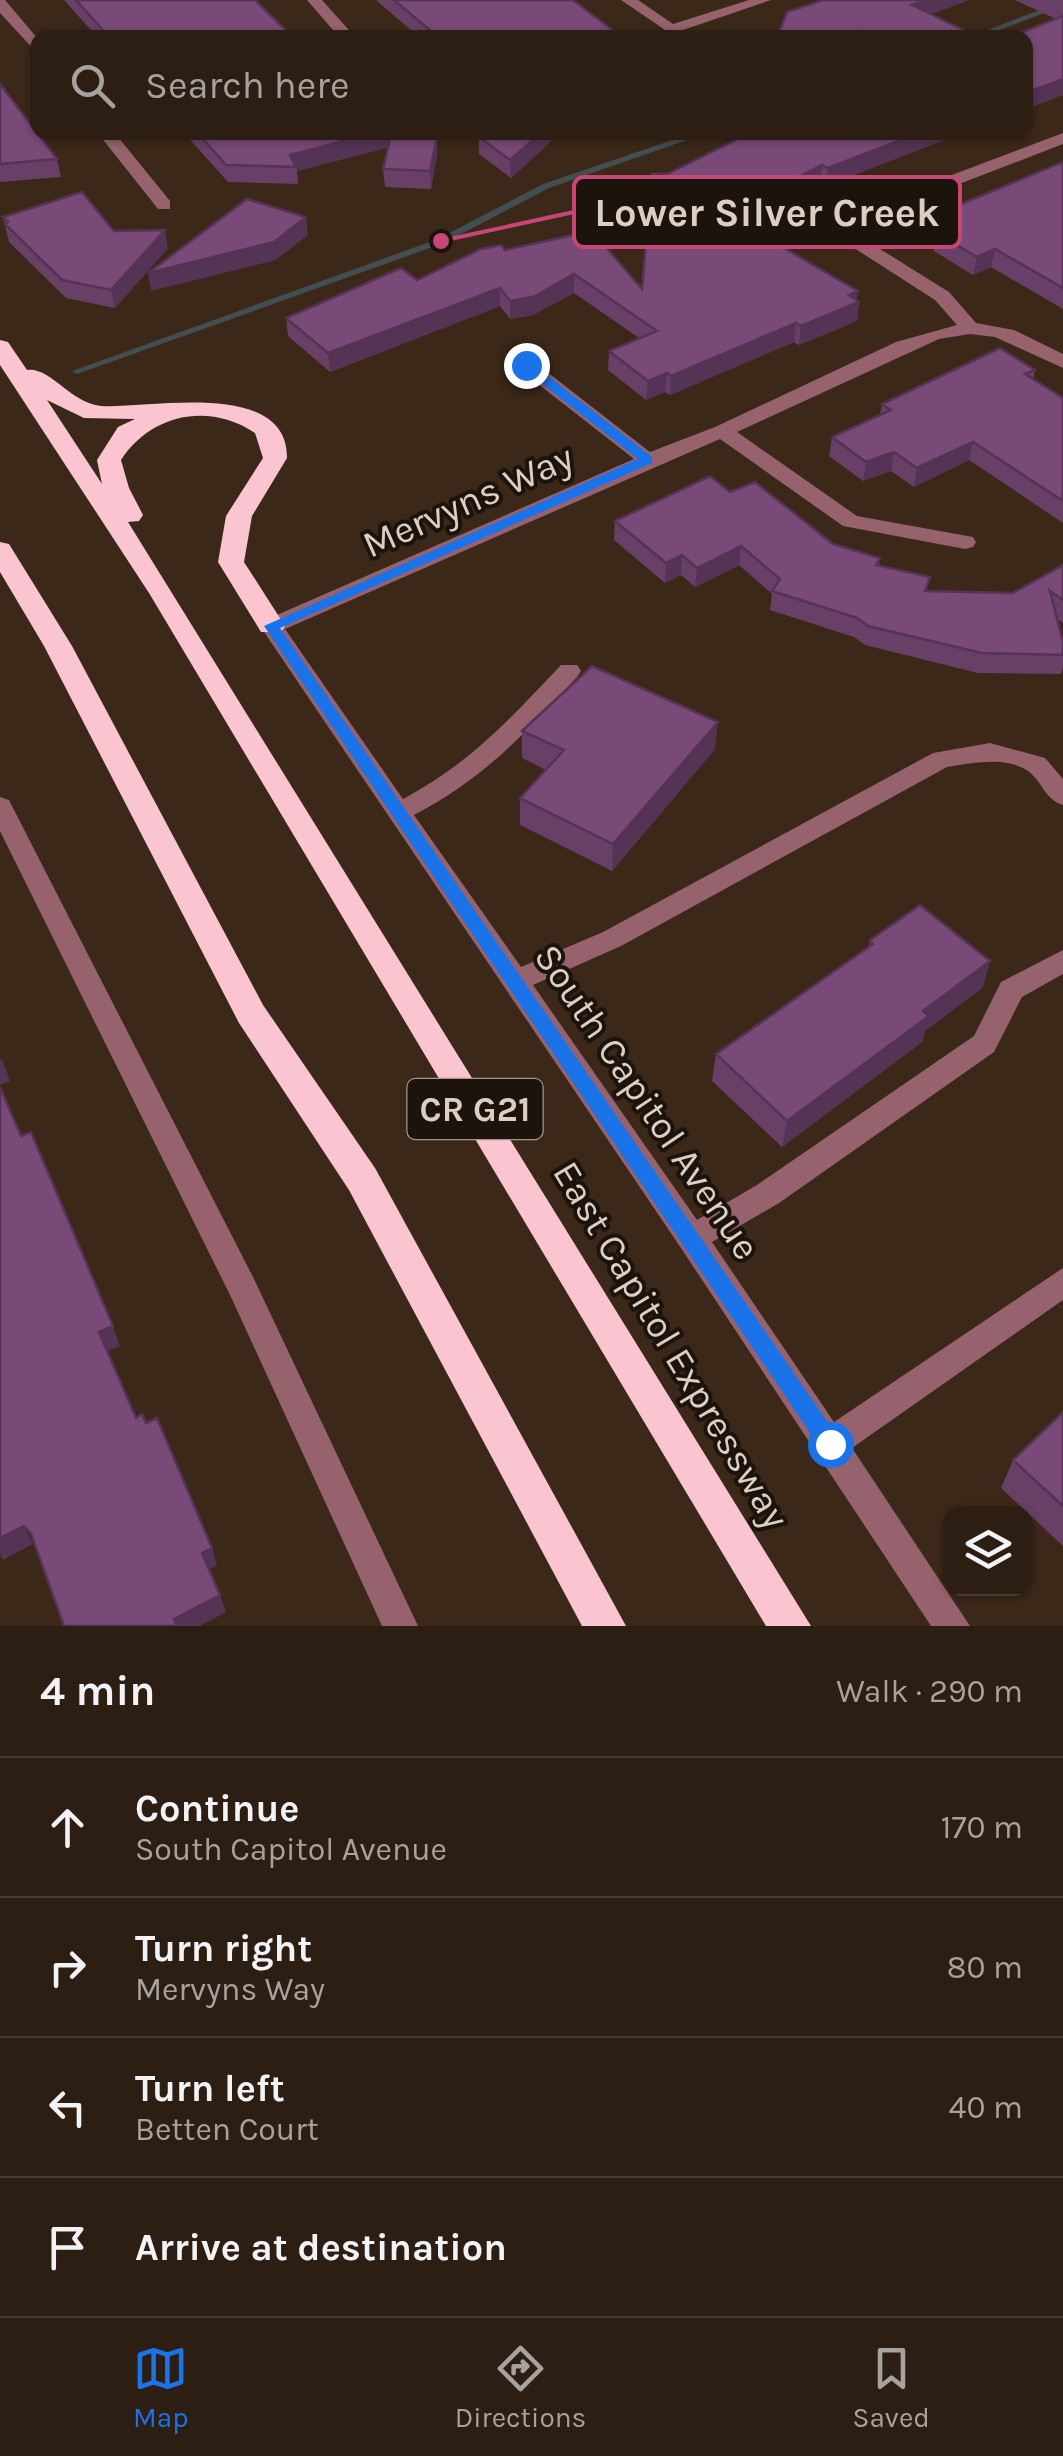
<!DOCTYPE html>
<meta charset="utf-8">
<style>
:root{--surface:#2c1e12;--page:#34271b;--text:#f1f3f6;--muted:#a6a29f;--line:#483c32;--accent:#1a73e8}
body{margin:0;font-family:Karla,sans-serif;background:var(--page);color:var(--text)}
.controls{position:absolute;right:30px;bottom:30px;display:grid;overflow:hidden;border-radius:20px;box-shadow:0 2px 8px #0004}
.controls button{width:90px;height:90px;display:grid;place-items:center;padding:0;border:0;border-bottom:2px solid var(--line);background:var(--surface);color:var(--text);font:50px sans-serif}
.stop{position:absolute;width:30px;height:30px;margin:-22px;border:8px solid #1a73e8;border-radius:50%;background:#fff}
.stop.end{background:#1a73e8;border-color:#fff;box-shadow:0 2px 10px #0008}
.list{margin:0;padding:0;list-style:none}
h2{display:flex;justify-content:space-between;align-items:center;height:130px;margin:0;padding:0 40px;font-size:42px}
h2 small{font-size:32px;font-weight:400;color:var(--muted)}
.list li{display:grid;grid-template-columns:65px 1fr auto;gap:30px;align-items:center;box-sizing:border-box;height:140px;padding:0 40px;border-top:2px solid var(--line)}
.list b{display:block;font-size:38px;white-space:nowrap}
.list p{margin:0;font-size:32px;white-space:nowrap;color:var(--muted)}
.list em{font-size:32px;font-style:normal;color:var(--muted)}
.icon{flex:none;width:55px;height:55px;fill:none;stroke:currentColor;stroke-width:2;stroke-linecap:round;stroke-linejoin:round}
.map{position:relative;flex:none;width:1063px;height:1626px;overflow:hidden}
.search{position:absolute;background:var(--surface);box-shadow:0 2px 8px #0004;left:30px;right:30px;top:30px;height:110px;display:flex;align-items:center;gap:25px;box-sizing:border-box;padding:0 35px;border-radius:20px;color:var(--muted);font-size:38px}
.sheet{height:690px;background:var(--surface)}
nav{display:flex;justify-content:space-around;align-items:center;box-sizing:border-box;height:140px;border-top:2px solid var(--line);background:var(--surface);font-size:28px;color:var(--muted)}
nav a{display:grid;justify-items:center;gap:5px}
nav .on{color:var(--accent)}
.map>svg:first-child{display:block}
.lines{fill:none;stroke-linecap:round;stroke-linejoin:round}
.stream{fill:#424e4f;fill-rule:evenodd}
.minor{fill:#96626e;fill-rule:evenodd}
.highway{fill:#fac5d0;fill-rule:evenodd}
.wall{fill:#683f67}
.shaded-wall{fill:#553354}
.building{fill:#794978;stroke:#553354;stroke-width:2.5}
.route{fill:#1a73e8}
.labels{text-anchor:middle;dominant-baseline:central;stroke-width:8;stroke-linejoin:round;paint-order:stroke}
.shield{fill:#1c130c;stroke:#a2978e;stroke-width:2.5}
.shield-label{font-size:35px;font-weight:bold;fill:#dbcfc5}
.street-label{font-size:38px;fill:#dbcfc5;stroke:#1c130c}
.leader{fill:none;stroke:#c84676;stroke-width:4}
.callout-dot{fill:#c84676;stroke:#1c130c;stroke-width:4}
.callout{fill:#1c130c;stroke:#c84676;stroke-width:4}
.callout-label{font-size:40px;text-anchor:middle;font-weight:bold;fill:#dbcfc5}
</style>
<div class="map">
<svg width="1063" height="1626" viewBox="0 0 1063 1626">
<rect width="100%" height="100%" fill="#3b2818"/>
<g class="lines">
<path class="stream" d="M1063,1v5l-85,32h-11z
M696,132h14l-161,56 -105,55 -364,130 -3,1 -5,-3 366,-132 105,-55z"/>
<path class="minor" d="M0,0h5l33,39v15l-38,-41z
M307,0h15l34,38h-16z
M621,0h17l35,24 76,-24h22l-100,34z
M97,132h17l56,69v8h-12z
M1063,133v11l-197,76 -7,10 5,9 85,53 27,31 38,7 49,24v14l-68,-31 -25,-3 -31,5 -202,93 120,84 116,21 3,5 -3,5 -8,2 -122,-23 -123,-87 -435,190 118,170c66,-35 107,-80 158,-134h16l4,6 -4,6c-54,58 -91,100 -163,138l107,152 82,-35 330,-179 57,-10 55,15 18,21v26c-18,-5 -21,-24 -35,-34 -22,-15 -56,-8 -81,-4l-326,179 -88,39 164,235 60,-35 217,-149 27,-54 62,-32v24l-41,23 -28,55 -215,151 -67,39 122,180 229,-154v32l-211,148 118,178h-39l-250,-378 -421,-622 3,-5 371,-162 -115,-90v-8h14l117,91 65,-25 181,-85 61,-17 -22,-25 -84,-54 -10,-16 13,-18z
M0,797l9,3 3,6 241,471 165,349h-36l-151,-329 -231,-466z"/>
<path class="highway" d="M0,340l8,2 19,28c24,-3 43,33 74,36 47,3 187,-28 186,52l-35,58 -8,46 41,64 -4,6h-20l-43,-70 8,-46 37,-58 -8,-25c-46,-31 -104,-19 -134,27l8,28 14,27 -4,6 -11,1 683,1104h-45l-617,-1033 -149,-228zM47,400l37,18 51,1 -17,8 -21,33 5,24z
M0,542l9,2 63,102 191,359 112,163 251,458h-44l-233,-436 -110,-167 -195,-377 -44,-74z"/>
</g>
<path class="wall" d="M64,0h191l39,38h-196z
M376,0h197l50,38h-203z
M969,0l-38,14 49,24h-201v-6z
M1015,0h48v95l-37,14v-71l30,-19z
M0,84l57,75 4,18 -61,5z
M183,132h206l1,12 47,-7v17l-6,35 -46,-2 -2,-18 6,-22 -92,24 1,13 -70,-2z
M485,132h76l-50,46 -32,-24v-17z
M965,132l-140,54 -5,-3 -65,33 17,25 87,61 -2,19 -58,24 -5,-3 -124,53 -5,-3 -19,8 -38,-30 1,-19 30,-13 -65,-45 -41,22 -23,4 -10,-13 -170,66 -42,-36 -2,-18 131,-38 88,-30 137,39 25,-115z
M1063,162v147l-72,-42 -18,8 -39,-24 1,-8 -11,-7 3,-18z
M3,217l111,14 54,17 -53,60 -49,-10 -57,-56z
M1035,370l-2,9 30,19v125l-94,-63 -55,27 -23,-16 -28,10 -34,-25 3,-19 48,-22 2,-11z
M730,492l103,52 47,14 -1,8 48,25 86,2 50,-28v58l-6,-4 6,22v26l-2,7 -83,-1 -113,-28 -11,-8 -84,-27 2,-16 -33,-29 -44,22 -14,-12 -16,8 -51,-43 1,-19z
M522,731l193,18 -103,122 -92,-46v-27l26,-28 -24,-12z
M870,940l113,47 -58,44 -3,11 -140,105 -70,-66 4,-27 152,-106z
M1063,1412v134l-62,-58 12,-28z"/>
<path class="shaded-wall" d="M925,0h44l-60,22 3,-17z
M860,31l-1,7h-19z
M1063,79v16l-37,14v-16z
M377,132h12l1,15 -93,24 -1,-4 -6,-12z
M542,132h19l-50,46 -1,-18z
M922,132h43l-140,54 3,-18z
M437,137v17l-6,35 -1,-18z
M822,165l-2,18 -75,38 2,-18z
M306,217l2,18 -32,25 -125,31 -3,-18z
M165,230l3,18 -53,60 -4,-18z
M995,249l-4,18 -18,8 4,-18z
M574,274v19l-41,22 -23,4v-18z
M500,288v18l-170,66 -2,-19z
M858,291l-2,12 3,-1 -2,19 -58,24 2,-19 48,-31z
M796,323l-2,19 -124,53 1,-19z
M667,373l-2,19 -19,8 2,-19z
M973,442l-4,18 -55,27 3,-19z
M894,452l-3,19 -28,10 3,-19z
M741,546l-2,19 -44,22 2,-19z
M682,555l-1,20 -16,8 1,-20z
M718,722l-3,27 -103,122 1,-27z
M990,961l-7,26 -58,44 -3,11 -140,105 5,-26 136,-110z
M2,1059l8,22 -10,4v-25z
M113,1326l7,20 -14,6 -7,-20z
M24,1526l9,18 -30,16 -3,-6v-16z
M212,1548l5,18 -9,4 -6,-17z
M220,1595l6,17 -26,14h-23l-3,-7z"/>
<path class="building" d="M76,0h179l39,38h-184z
M394,0h179l50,38h-184z
M823,0h102l-13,5 68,33h-107l-13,-7 -20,7h-51l-10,-6 8,-20z
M1063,16v63l-37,14v-55h-18z
M0,84l57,75 -57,5z
M197,132h180l-87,23 6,12 -70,-2z
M485,132h57l-32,28 -31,-23z
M752,132h170l-94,36 -6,-3 -75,38 25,38 86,50 -9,4 10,7 -58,24 -5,-3 -125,53 -4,-3 -19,8 -39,-30 48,-20 -83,-57 -41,23 -23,4 -10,-13 -172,65 -42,-35 115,-50 16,12 64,-31 20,-4 4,5 87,-19 50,58 10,-115h15z
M391,135l46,2 -7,34 -47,-2z
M1063,162v126l-68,-39 -18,8 -40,-24 9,-4 -19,-11z
M82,192l32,39 51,-1 -54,60 -49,-10 -57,-56 3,-2 -5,-5z
M247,199l59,18 -32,25 -126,31z
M1000,348l35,22 -10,4 38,24v103l-90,-59 -56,26 -23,-16 -28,10 -34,-25 59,-27 -9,-6z
M710,476l20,16 25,-10 78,62 47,14 -4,7 54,12 -5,14 88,2 50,-28v35l-13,-9 13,51v13l-81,-2 -114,-27 -11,-8 -85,-27 8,-12 -39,-33 -44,22 -15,-13 -16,8 -51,-42z
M592,666l126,56 -105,122 -93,-46 44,-48 -42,-19z
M920,905l70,56 -67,50 6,5 -142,105 -71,-67 157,-110 -3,-4z
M0,1087l21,49 10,-4 82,194 -14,6 37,86 6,-4 4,9 11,-5 55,130 -10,5 18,42 -46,24 3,7h-113l-33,-92 -7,-8 -24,12z
M1063,1412v94l-50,-46z"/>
<path class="route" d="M522,362h8l122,95v6l-372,165 558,809 3,7 -3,8 -8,3 -7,-3 -559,-826 374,-167 -116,-91z"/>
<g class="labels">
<rect class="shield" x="407.5" y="1079" width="135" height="60" rx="8"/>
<g class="shield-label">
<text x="475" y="1109">CR G21</text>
</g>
<g class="street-label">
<text transform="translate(468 501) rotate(-24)">Mervyns Way</text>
<text transform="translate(647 1102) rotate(56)">South Capitol Avenue</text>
<text transform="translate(671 1345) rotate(59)">East Capitol Expressway</text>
</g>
</g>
<path class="leader" d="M441 241L574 212"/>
<circle class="callout-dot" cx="441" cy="241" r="10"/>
<rect class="callout" x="574" y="177" width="386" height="70" rx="10"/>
<g class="callout-label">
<text x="767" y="226">Lower Silver Creek</text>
</g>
</svg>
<div class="controls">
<button><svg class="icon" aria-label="layers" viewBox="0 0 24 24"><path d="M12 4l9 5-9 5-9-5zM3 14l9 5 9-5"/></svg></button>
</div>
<div class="stop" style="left:830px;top:1444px"></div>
<div class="stop end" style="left:526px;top:365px"></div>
<div class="search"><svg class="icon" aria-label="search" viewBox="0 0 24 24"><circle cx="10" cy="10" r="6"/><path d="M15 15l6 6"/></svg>Search here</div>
</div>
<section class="sheet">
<h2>4 min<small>Walk · 290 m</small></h2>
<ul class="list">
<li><svg class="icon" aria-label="ahead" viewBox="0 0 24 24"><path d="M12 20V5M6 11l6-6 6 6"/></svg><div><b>Continue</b><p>South Capitol Avenue</p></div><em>170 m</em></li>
<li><svg class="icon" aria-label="right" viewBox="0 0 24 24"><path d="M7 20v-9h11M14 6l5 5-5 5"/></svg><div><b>Turn right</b><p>Mervyns Way</p></div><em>80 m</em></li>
<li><svg class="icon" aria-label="left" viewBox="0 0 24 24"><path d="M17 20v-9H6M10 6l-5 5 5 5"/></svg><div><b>Turn left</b><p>Betten Court</p></div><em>40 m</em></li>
<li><svg class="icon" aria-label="arrive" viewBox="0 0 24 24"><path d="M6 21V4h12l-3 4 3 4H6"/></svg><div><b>Arrive at destination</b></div></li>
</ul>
</section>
<nav>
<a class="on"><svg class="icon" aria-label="map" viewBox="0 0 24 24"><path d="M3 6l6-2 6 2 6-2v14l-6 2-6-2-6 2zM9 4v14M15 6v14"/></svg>Map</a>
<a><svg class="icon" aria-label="directions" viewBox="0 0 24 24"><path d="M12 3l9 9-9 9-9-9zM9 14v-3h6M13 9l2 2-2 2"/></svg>Directions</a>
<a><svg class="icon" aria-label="saved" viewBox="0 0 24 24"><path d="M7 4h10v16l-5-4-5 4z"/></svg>Saved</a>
</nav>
